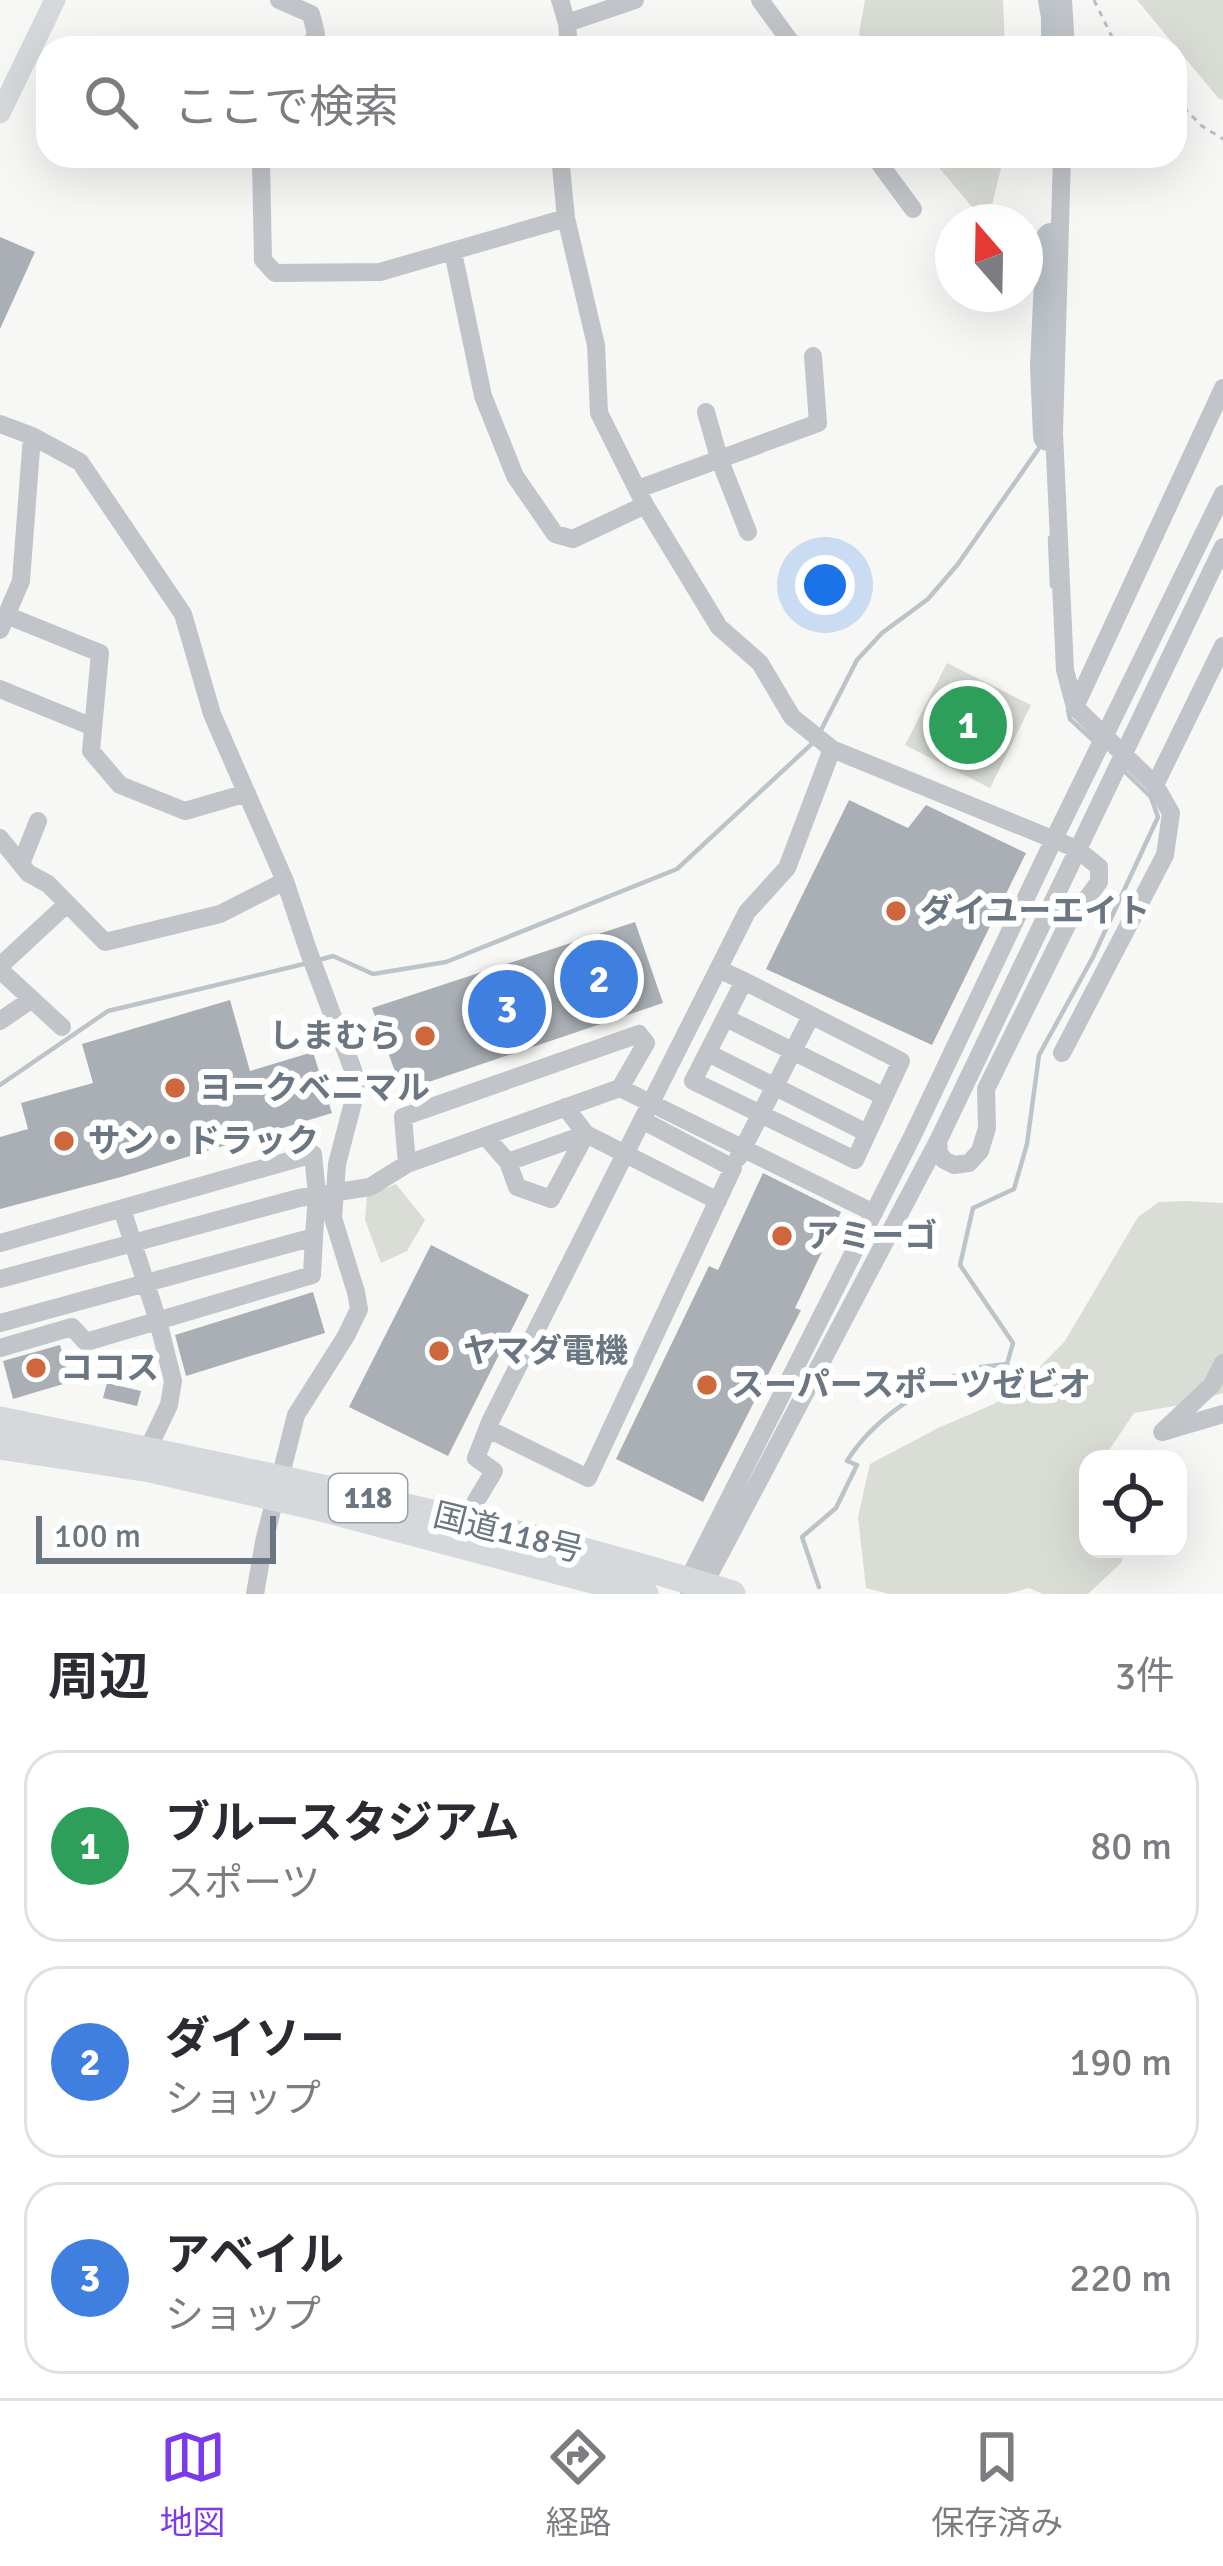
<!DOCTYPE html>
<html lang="ja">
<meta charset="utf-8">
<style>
:root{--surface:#fff;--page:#f2f2f3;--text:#2b2b33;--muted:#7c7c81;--line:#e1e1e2;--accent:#7c3aed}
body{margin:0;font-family:Signika,"Noto Sans JP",sans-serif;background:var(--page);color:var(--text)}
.controls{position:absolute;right:36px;bottom:36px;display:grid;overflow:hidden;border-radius:24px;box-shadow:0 12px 48px #0002}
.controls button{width:108px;height:108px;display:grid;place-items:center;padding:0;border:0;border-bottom:3px solid var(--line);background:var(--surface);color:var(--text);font:60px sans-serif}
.compass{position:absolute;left:935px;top:204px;width:108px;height:108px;border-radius:50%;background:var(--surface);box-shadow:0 12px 48px #0002;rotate:340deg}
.scale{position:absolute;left:36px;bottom:30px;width:240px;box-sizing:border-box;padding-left:12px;border:6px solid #6a7682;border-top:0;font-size:33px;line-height:42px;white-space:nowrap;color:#6a7682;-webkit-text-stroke:9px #fff;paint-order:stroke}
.you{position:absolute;left:825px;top:585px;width:42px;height:42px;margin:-30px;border:9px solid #fff;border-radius:50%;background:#1a73e8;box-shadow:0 0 0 18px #1a73e833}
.badge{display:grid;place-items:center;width:78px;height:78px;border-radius:50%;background:var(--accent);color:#fff;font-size:39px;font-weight:700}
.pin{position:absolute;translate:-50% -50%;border:6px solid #fff;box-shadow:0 3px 12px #0006}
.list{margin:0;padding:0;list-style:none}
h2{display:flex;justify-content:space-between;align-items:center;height:156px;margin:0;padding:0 48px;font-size:51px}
h2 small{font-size:39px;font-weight:400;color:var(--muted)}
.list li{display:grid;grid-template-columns:78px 1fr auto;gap:36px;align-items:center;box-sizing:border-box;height:192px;margin:0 24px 24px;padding:0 24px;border:3px solid var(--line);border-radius:36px}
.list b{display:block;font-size:45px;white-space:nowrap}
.list p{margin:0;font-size:39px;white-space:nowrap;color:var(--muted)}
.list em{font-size:39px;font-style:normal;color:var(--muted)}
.icon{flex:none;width:66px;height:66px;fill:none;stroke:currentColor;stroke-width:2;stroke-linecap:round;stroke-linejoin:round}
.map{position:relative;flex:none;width:1223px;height:1594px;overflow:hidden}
.search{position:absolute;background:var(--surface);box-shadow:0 12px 48px #0002;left:36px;right:36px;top:36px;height:132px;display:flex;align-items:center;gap:30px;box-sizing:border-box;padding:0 42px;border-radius:36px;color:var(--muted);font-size:45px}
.sheet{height:804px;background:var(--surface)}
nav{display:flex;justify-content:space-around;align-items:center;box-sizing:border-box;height:168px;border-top:3px solid var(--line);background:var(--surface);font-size:33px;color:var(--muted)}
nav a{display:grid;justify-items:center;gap:6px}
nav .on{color:var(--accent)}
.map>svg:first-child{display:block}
.green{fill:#d9ddd6}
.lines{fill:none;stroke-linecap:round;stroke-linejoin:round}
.stream{stroke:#bcc4c9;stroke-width:4.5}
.river{stroke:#bcc4c9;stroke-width:30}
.building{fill:#a9afb4}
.path{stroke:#bbbdc0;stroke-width:3;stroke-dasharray:6 6;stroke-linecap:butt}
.minor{stroke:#c1c4c8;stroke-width:18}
.major{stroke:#d5d9dc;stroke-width:21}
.highway{stroke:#d5d9dc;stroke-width:27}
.poi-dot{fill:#cf673c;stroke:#fff;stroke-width:4.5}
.labels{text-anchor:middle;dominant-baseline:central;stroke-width:12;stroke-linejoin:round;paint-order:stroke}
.shield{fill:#fff;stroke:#979fa8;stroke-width:3}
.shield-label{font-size:30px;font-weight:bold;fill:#6a7682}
.poi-label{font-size:33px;font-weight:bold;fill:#6a7682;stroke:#fff;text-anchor:start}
.street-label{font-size:33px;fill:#6a7682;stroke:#fff}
</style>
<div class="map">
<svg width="1223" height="1594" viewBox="0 0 1223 1594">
<rect width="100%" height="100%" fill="#f7f7f5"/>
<path class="green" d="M865,0h138l2,48h-143l-3,-15z
M1137,0h86v100l-4,-1z
M929,156h75l-16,66h-3z
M947,663l84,42 -41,83 -85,-43z
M396,1184l29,36 -18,31 -26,12 -16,-43 2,-24z
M1188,1201l35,2v190l-37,11 -52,9 -31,46h-15v90h34v13l-34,32h-45l-14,-6 -23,6h-117l-23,-6 -8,-71 12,-53 68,-36 56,-24 31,-22 40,-41 73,-124 21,-15z"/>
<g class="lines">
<path class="stream" d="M1050,538l2,48
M1068,710l2,9 25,23
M821,730l36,-70 25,-27 46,-34 30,-35 88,-126
M319,960l14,-4 40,18 73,-12 231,-93 139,-129
M0,1085l108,-74 200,-48
M819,1587l-17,-50 34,-29 21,-43 -10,-4c26,-42 76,-74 122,-91 11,-4 25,-4 38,-6l6,-21 -53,-78 13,-57 41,-19 13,-45 12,-89 54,-98 65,-140 -7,-20 -27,-26"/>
<path class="river" d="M1053,0l3,17v31
M1048,436l-3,-70 6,-128"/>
</g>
<path class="building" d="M0,237l35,15 -35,77z
M849,800l59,28 18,-23 100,48 -94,192 -166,-76z
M635,922l28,81 -261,88 -30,-83z
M230,1000l20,71 63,-19 19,61 -211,64 -121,32v-72l28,-8 -7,-26 72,-20 -11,-39z
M763,1173l78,39 -46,96 6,2 -98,192 -87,-43 93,-193 9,4z
M431,1245l98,50 -81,161 -99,-49z
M313,1292l12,41 -139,43 -11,-41z
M60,1345l10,37 -57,17 -10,-38z
M107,1383l34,8 -4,15 -34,-8z"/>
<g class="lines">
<path class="path" d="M1094,0l20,41 7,7
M1175,99l27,27 21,13"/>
<path class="minor" d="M279,0l32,14 5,20 -7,14
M560,0l7,23 2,25
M760,0l35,48
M1063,0l3,48
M567,23l68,-23
M264,156l-3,6 2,98 12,13 105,-1 186,-54
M560,156l6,62 30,127 3,68 46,92 74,122 41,36 32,54 40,32 245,100 22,18v15l-32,43 -81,164 1,39 -7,23 -11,12 -15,2 -10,-5 -5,-7 -1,-12
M874,156l39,53
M453,252l30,144 32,80 40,58 18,5 72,-34
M706,412l13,46 29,74
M0,424l32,12 48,26 103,152 29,100 73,167 23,69 45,120 3,21 -19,73 -4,54 23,74 3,17 -13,27 -50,79 -32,127 -9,52
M638,489l180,-66 -5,-67
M6,615l94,38 -9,98 29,34 65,26 62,-18
M0,630l21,-49 11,-145
M0,689l93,38
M1075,707l148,-319
M1155,785l68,-139
M0,838l28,35 20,11 57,58 115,-28 65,-33
M21,864l17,-43
M0,966l67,-62
M718,969l26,12 157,80 -46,99 -162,-79 51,-100
M0,970l62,57
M726,1018l157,78
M0,1021l32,-22
M708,1053l159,80
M1062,1053l103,-198 6,-42 -16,-28 -80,-78 -10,-37 -11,-237 8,-277
M565,1107l21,27 132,67
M485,1136l23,26 78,-28
M738,1158l73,-142
M508,1162l9,25 34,12 35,-65
M407,1164l-4,-47 236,-83 7,9 -26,45
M122,1209l36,112 15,60 -4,24 -22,46
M0,1243l313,-89 4,40 -3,43 -314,86
M0,1279l299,-81 71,-11 37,-23 213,-76 254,125
M0,1348l72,-21 14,15 226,-67 2,-38
M1223,1363l-11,22 -50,47 61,-18
M488,1429l100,49 145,-310 -91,-48
M473,1524l3,-23 18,-30 -18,-13 14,-36 257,-510 40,-44 45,-119
M688,1589v-9l224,-443 142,-298 169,-345
M699,1594l239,-453 285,-594"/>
<path class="major" d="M0,113l55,-113"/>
<path class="highway" d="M0,1420c245,51 492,99 732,174
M0,1446l150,23 167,38 328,87"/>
</g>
<g class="poi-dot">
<circle cx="896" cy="911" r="12"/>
<circle cx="425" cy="1036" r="12"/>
<circle cx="175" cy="1088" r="12"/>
<circle cx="64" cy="1141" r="12"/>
<circle cx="782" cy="1236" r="12"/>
<circle cx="439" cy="1351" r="12"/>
<circle cx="36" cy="1368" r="12"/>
<circle cx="707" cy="1385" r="12"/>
</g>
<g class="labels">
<rect class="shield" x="329" y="1474" width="78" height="48" rx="9"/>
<g class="shield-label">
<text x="368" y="1498">118</text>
</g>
<g class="poi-label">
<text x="920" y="911">ダイユーエイト</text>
<text x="401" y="1036" text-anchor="end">しまむら</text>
<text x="199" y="1088">ヨークベニマル</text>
<text x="88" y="1141">サン・ドラック</text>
<text x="806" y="1236">アミーゴ</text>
<text x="463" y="1351">ヤマダ電機</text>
<text x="60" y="1368">ココス</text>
<text x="731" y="1385">スーパースポーツゼビオ</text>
</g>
<g class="street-label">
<text transform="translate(508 1533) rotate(14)">国道118号</text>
</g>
</g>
</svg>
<div class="controls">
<button><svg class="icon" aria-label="locate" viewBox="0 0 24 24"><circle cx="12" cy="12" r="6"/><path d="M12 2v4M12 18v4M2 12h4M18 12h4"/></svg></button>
</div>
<svg class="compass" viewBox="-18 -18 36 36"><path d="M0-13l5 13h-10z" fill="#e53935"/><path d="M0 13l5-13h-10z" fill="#7c7c81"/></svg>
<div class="scale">100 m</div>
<div class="you"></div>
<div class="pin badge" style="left:968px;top:725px;background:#2e9e5b">1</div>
<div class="pin badge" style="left:599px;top:979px;background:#3f7fe0">2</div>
<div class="pin badge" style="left:507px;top:1009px;background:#3f7fe0">3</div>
<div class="search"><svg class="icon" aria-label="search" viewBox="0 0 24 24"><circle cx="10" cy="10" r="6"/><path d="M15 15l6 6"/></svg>ここで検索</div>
</div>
<section class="sheet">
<h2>周辺<small>3件</small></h2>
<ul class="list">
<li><span class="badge" style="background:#2e9e5b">1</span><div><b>ブルースタジアム</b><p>スポーツ</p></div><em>80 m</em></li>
<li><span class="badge" style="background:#3f7fe0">2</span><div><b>ダイソー</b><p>ショップ</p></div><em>190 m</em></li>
<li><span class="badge" style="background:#3f7fe0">3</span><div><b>アベイル</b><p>ショップ</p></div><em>220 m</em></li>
</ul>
</section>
<nav>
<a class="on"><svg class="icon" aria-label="map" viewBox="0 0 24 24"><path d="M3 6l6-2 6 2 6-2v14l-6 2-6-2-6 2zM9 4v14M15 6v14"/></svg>地図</a>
<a><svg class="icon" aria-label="directions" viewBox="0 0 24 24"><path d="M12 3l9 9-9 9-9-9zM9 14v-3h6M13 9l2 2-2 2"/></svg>経路</a>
<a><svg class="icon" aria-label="saved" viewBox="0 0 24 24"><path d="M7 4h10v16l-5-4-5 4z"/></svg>保存済み</a>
</nav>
